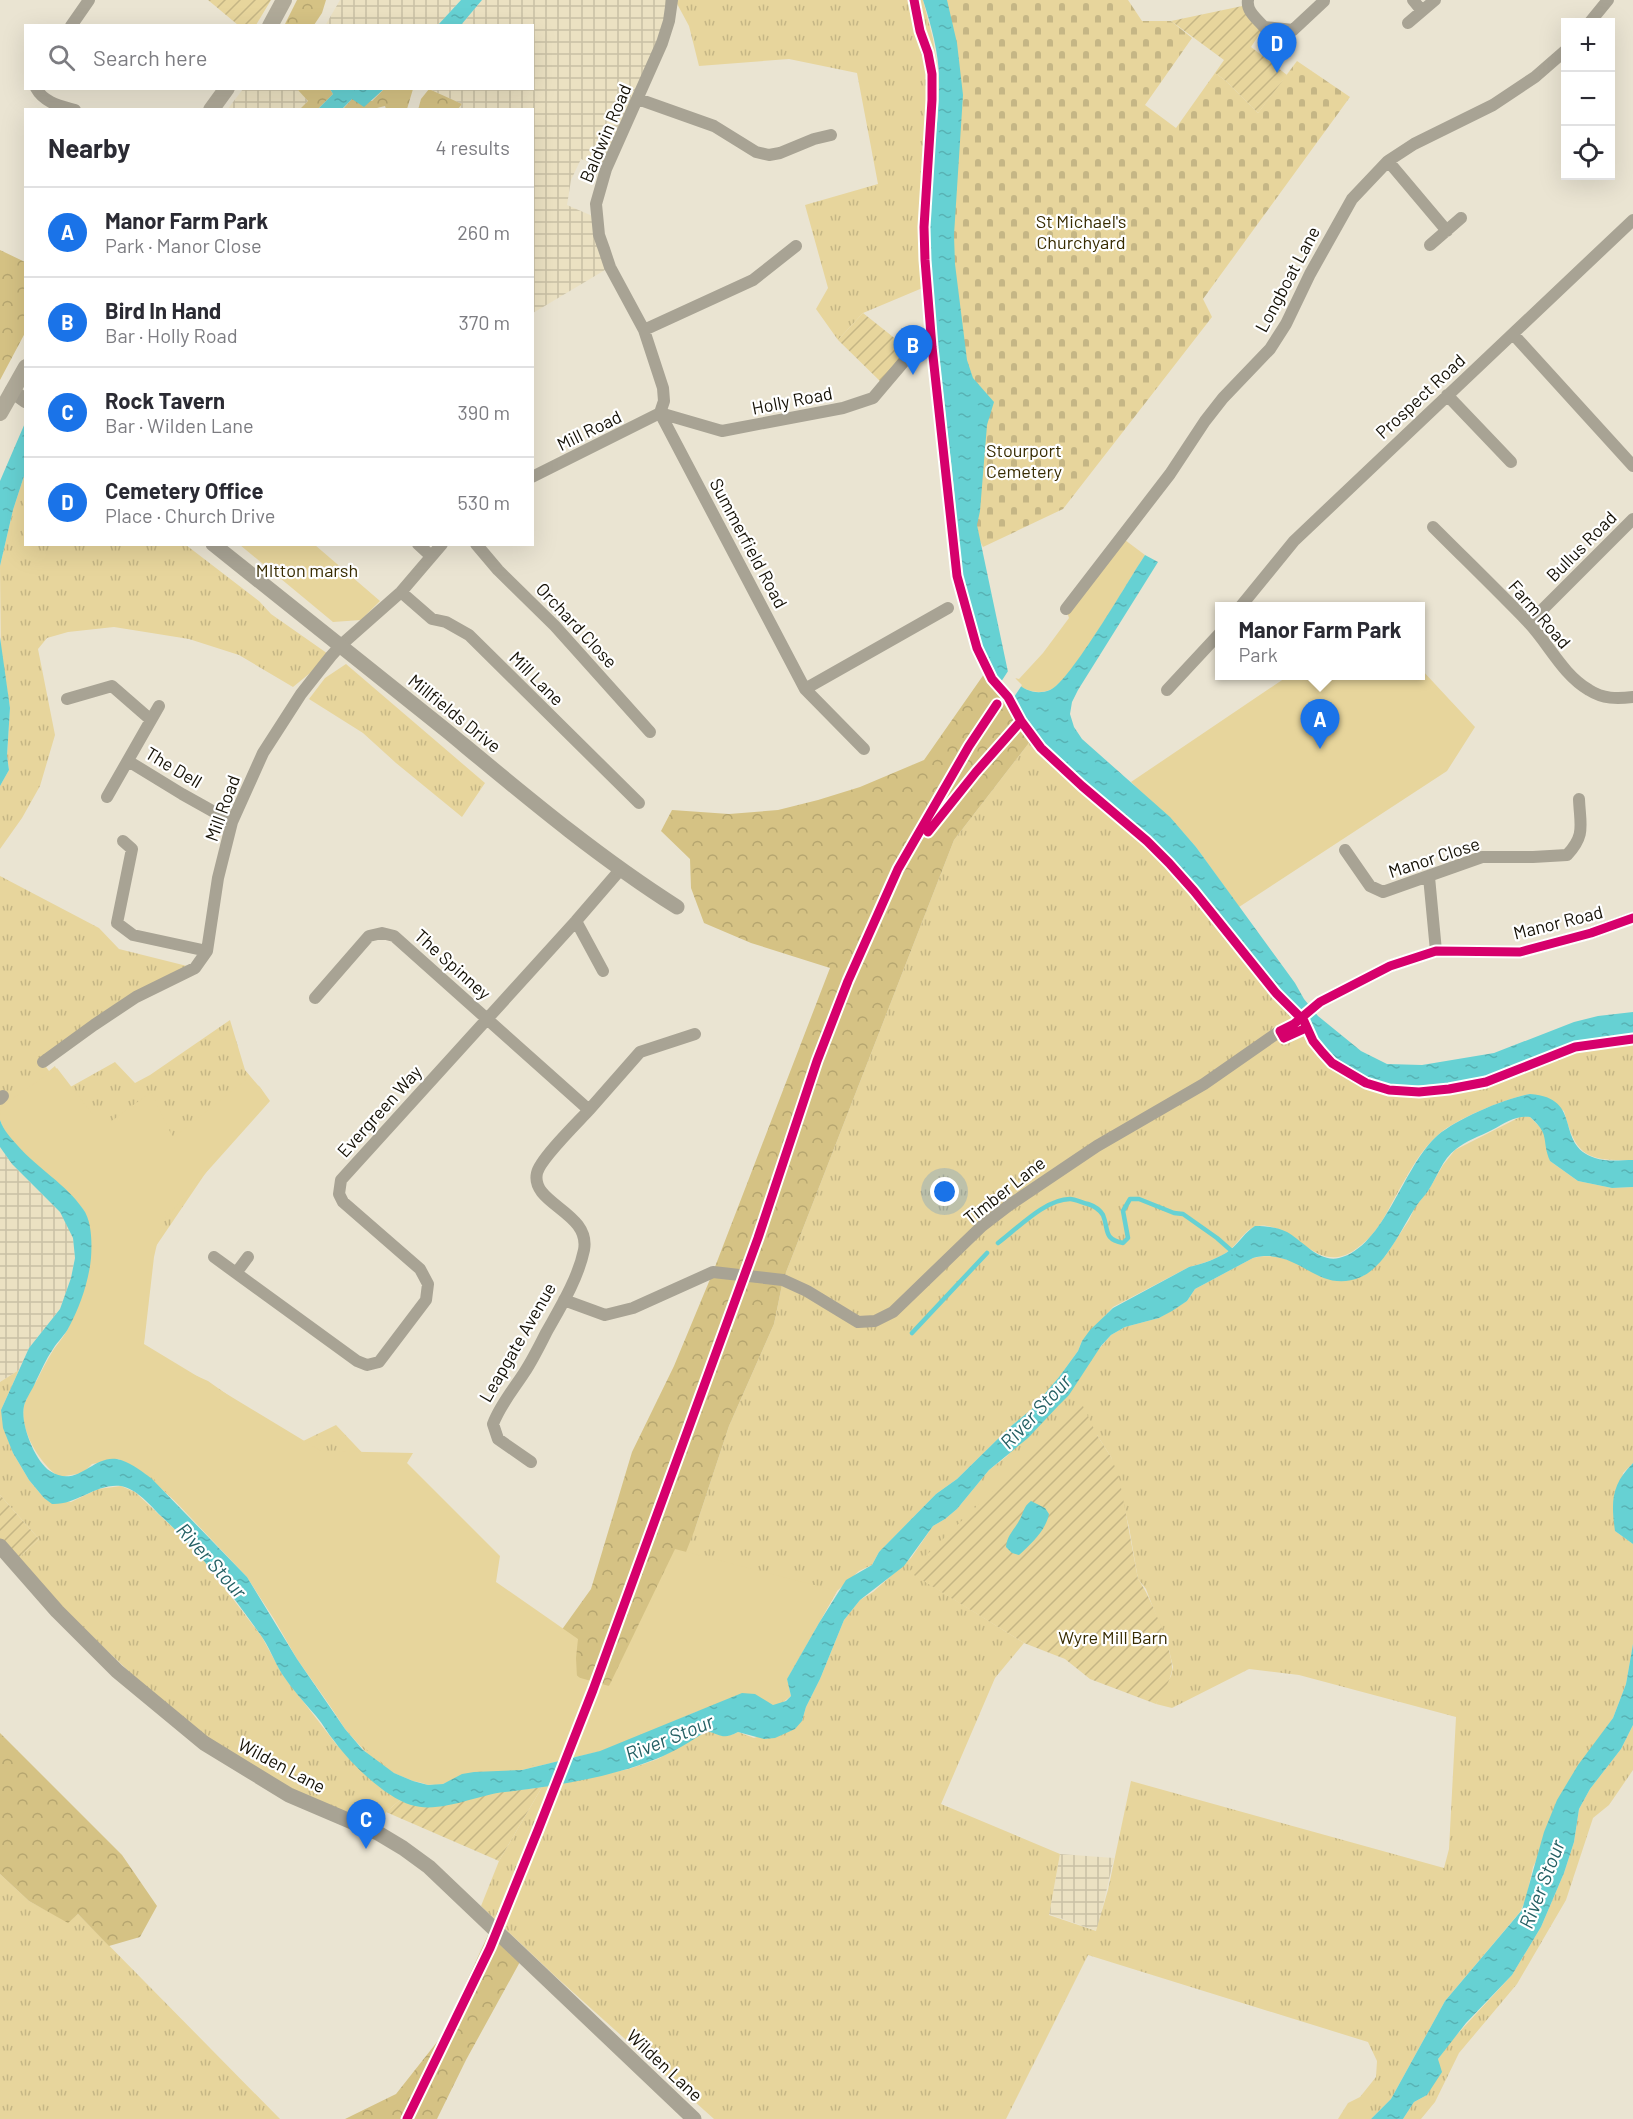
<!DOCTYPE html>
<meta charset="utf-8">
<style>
:root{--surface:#fff;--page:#f2f2f3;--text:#2b2b33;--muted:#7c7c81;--line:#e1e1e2;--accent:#1a73e8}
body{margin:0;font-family:Barlow,sans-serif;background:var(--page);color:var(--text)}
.controls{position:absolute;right:18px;top:18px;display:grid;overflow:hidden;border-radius:0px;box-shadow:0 6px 24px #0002}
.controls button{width:54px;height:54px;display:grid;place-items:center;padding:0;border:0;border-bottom:2px solid var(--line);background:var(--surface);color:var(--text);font:30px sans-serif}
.you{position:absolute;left:945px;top:1192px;width:21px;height:21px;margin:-15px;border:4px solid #fff;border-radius:50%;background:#1a73e8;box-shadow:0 0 0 9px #1a73e833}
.badge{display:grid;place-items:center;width:39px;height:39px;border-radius:50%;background:var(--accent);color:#fff;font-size:20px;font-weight:700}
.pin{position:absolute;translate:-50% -50px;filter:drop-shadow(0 2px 3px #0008)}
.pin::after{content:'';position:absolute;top:32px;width:21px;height:18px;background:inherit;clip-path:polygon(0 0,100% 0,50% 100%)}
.popup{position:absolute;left:1215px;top:602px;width:210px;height:78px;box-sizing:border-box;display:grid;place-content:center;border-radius:0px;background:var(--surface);filter:drop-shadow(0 2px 4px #0005);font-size:20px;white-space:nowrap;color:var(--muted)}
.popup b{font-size:22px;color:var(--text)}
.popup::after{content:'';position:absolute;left:50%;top:100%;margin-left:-12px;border:12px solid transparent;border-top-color:var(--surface)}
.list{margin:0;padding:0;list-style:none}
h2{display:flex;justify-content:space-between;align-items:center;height:78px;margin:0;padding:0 24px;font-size:26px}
h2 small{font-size:20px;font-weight:400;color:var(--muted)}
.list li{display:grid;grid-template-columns:39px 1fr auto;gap:18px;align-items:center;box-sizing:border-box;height:90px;padding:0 24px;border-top:2px solid var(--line)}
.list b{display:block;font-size:22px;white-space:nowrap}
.list p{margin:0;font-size:20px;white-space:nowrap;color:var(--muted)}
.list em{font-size:20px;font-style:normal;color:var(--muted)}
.icon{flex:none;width:33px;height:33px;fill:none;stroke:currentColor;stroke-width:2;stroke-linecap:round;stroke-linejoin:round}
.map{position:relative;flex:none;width:1633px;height:2119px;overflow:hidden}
.search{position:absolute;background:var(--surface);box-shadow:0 6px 24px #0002;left:24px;top:24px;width:510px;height:66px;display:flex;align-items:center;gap:15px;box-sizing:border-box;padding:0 21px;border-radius:0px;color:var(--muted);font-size:22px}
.panel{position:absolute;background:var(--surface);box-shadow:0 6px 24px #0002;left:24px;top:108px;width:510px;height:438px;border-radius:0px}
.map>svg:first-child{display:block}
.industrial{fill:url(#industrial-grid)}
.grass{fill:url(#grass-tufts);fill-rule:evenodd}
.forest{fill:url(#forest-crowns)}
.cemetery{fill:url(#cemetery-stones)}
.park{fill:#e7d59c}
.garden{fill:url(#garden-furrows)}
.water{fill:url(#water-ripples)}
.pier{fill:#eae4d2}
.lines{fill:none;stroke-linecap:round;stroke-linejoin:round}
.stream{stroke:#66d1d3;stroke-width:4.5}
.minor{stroke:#a8a394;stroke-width:12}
.tertiary{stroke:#a8a394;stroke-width:15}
.secondary{stroke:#b0aa99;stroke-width:16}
.cycleway-casing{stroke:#fff;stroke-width:13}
.cycleway{stroke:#d6006c;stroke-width:9}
.labels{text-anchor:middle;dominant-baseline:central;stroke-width:4.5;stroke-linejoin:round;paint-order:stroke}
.street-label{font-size:18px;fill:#141005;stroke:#fff}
.park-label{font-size:18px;fill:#372b00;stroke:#fff}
.water-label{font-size:20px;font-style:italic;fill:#256064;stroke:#fff}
</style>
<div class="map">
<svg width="1633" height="2119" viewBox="0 0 1633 2119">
<defs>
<pattern id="industrial-grid" width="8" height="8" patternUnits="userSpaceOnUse" patternTransform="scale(1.5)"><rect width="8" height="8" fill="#ebe1c2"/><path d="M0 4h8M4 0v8" fill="none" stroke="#c9c0a5"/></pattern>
<pattern id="grass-tufts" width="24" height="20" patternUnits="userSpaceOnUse" patternTransform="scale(1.5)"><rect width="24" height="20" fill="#e7d59c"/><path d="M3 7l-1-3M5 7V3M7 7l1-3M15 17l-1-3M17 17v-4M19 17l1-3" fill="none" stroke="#c5b685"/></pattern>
<pattern id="forest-crowns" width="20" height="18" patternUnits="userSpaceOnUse" patternTransform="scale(1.5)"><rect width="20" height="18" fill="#d5c284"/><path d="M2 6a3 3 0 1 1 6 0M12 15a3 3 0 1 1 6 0" fill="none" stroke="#b6a670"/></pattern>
<pattern id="cemetery-stones" width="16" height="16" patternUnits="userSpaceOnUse" patternTransform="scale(1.5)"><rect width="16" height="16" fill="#e7d59c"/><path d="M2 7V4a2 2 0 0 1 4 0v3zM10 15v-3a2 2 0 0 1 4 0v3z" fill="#c5b685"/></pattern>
<pattern id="garden-furrows" width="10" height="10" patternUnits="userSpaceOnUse" patternTransform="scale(1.5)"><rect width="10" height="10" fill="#e7d59c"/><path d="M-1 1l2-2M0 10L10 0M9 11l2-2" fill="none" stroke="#c5b685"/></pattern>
<pattern id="water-ripples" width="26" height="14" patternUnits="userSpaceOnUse" patternTransform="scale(1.5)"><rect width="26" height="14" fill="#66d1d3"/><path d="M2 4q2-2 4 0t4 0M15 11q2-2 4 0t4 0" fill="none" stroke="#58b2b4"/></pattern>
</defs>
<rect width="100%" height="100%" fill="#eae4d2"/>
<path class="industrial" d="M340,0h121l-23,25 -113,1z
M482,0h190l-3,21 -63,148 -25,-10 -10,21 -4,25 30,13 13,49 -77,46 -1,-203 -74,-1 4,-5 -33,-15 103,-1v-62l-71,-1z
M243,89h54l11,12 -8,8 -73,1z
M0,1147l12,17 48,48 13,25 2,21 -4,20 -11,31 -31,39 -10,22 -19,12z
M1060,1854l54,4 -17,73 -48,-17z"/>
<path class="grass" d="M675,0h248l10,39 6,40 -2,45 -7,63 2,97 -69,29 -25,27 -22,-31 12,-21 -23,-83 73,-21 -21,-111 -68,-14 -90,7 -10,-40z
M25,473l1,71 160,1 73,56 12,13 60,42 -38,31 -54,-32 -50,-16 -75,-12 -46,5 -21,6 -9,11 17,86 -15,51 -18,32 -22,31v-63l9,-16 -2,-14 3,-48 -9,-57 -1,-85 13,-56z
M346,664l139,119 -23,34 -66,-54 -33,-30 -54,-34 16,-21z
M1035,735l21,22 95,83 29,29 95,117 31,33 10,21 24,24 12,8 33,13 16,2 64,-5 39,-11 72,-28 33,-7 24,-1v125c-46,1 -57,-3 -69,-49l-34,-17c-25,5 -72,24 -91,40 -18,15 -29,37 -40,56 -14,25 -21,45 -46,61 -34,22 -54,-20 -86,-25 -19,-3 -24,12 -36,23 -10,9 -29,15 -42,18l-76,40 -31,34 -4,10 -19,26 -27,32 -22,18 -53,52 -21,15 -57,58 -7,13 -13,6 -22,20 -50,88 4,17 -10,8 -84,7 -38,17 -58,23 -79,19 -94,15 -34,-12 -21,-13 -28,-31 -98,-153 -55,-60 -54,-48 -19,-9 -50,-131 15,-119c-8,-8 -15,-16 -23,-24 -22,-19 -51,-37 -61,-65v-244l99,52 20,21 76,19 -54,26 -98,69 6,8 6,-5 10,24 50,-28 20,21 15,-8 80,-55 15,50 17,20 -110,162 -9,100 65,29 89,63 39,-19 212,224 147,-120 34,-103 45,-102 9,-44 171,-440z
M1522,1116l8,1 14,14 6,30 28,20 34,7 21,-1v276l-10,10 -8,58 18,13v100l-7,40 -13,34 -14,20 -66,129 -7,32 -6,13 -75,89 -54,98 -20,20h-33l10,-16 12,-6 16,-20 1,-16 -9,-19 -280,-87 -82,164h-292l-159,-143 -74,-70 18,-45 43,-74 87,-18 29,-10 49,-28c13,3 18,8 31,1l16,6 48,-17 4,-14 14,-28 24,-59 16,-20 13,-8 38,-34 22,-32 12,-7 12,-10 32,-39 18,-14 104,-121 14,-8 34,-9 28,-17 8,-12 58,-31c14,-4 30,-1 43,5l67,13 23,-21 23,-35 6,-13 13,-16 15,-26 12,-15zM1097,1435l14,22 18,70 9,52 8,10 23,61 4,17 -2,9 -15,28 16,4 77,-39 50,6 157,42 -7,132 -5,19 -313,-87 -23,109 -12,41 -47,-16 11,-61 -119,-50 54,-126 29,-35 -114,-71z
M19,1370l-18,40 12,43 16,27 15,18 27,4 27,-13 23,-3 14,6 49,46 17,19 61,80 20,37 54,70 26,27 38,29 -14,12 -8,21 -174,-90 -190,-181 25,-23 -39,-44v-113z
M1633,1725v45l-24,35 -16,13 -27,82 -49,84 -58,69 -24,49 -14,17h-18l11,-17 13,-7 12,-28 -1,-8 13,-18 61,-66 29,-48 23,-54 10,-31 5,-33 11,-20 31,-40z
M0,1874l29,27 39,21 10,-8 202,205h-280z"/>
<path class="forest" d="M297,0h29l-4,13 -8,12 -30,1z
M297,89h33l3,5 -15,15h-18l8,-8z
M384,89h29l-6,20h-21l-1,-3 -12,3 -31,1 10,-11 20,2z
M429,89l33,15 -4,5 -40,1 3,-11z
M0,250l25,12v71l-25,47z
M989,667l46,68 -81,105 -171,440 -9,44 -45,102 -34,103 -55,140 -17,13 -30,8 -45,-41 43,-60 41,-137 42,-86 39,-94 117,-304 -79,-25 -47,-20 -13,-35 -1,-29 -29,-28 11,-21 57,4 49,-4 40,-10 42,-13 64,-27z
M0,1733l122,122 35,51 -17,31 -31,9 -31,-32 -10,9 -39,-22 -29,-27z
M488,1935l33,25 -55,100 -29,59h-92l51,-25 45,-57z"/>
<path class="cemetery" d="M939,0h189l14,21h29l21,17 -47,67 31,23 39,-55 11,8 32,32 39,-52 53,36 -147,202 9,18 -149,192 -80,38 -16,-31z"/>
<path class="park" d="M1121,537l24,18c-17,26 -71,122 -93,134 -14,7 -33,1 -41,-12l8,2 24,-26 26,-35 -3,-9z
M240,545h75l65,56 -19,19 -28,2z
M1421,669l54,58 -28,44 -208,136 -43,-60 -16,-18 -49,-47 157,-106h132z
M57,1068l36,47 16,8 42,-31 22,46 75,-60 12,9 10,14 -108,121 -8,35 -10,87 177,107 92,2 -6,10 93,93 -4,26 82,57 -2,19 1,19 32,9 66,-137 162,42 -50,88 2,8 -8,17 -8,1 -31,-12 -141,58 -94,20 -33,1 -12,2 -19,10 -8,1 -22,-4 -19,-8 -42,-36 -55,-78 -23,-40 -27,-42 -93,-98 -35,-20 -27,5 -9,9 -24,4c-19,-13 -40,-47 -35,-71 2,-9 10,-20 14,-28 5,-10 10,-20 16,-29 5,-7 11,-14 15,-22 12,-22 21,-50 22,-75 1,-12 -1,-34 -9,-44 -21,-29 -82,-63 -82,-101z"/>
<path class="garden" d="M208,0h63l-15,25h-18z
M1247,5l17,22 -13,20 36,28 -29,38 -32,-32 -11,-8 9,-13 -53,-39z
M863,313l49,39 -28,33 -46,-45z
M1082,1404l15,31 14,22 8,20 19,102c11,14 36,74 34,91 -2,12 -10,24 -16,34l-66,-25 -25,-20 -41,-16 -115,-71z
M0,1495l39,44 -25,23 -14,-16z
M542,1787l-43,74 -113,-49 14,-12c35,14 61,-1 95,-7 16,-3 31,-3 47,-6z"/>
<path class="water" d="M461,0h21l-21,25h-23z
M923,0h24l10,43 6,52 -9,140 1,29 12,96 6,18 21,24 -7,23 -7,86 -3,14 31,147c8,14 24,25 42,18 20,-8 79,-111 95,-135l13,7 -80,128 -6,12 -2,12 4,13 8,12 88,78 26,30 99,136 9,16 14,17 43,35 26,13 35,1 72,-12 80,-31 24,-6 35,-4v23l-24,1 -33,7 -72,28 -39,11 -64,5 -16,-2 -33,-13 -12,-8 -24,-24 -10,-21 -31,-33 -95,-117 -29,-29 -108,-95 -19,-24 -24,-40 -6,-4c-30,-56 -34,-114 -39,-176 -2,-24 -5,-48 -8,-72 -7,-71 -18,-142 -18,-213 0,-46 11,-90 10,-136 0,-27 -8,-55 -16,-80z
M330,89h54l-20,18 -12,-8 -10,10h-24l15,-15z
M25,423v50l-12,37 -13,56v-85z
M0,637l10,71 -3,48 2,14 -9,16z
M1530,1094c55,4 23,50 65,64 12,4 26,2 38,2v27l-21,1 -34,-7 -28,-20c-9,-21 1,-26 -20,-44 -14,-2 -25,6 -38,13 -12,6 -26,11 -36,19 -14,10 -19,29 -28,42 -3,5 -8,9 -11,14 -15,22 -31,61 -56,72 -44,19 -62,-31 -108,-19l-58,31 -8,12 -15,10 -13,7 -34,9 -14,8 -10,11 -32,49 -10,10 -31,33 -39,32 -32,39 -12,10 -12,7 -29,40 -44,34 -16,20 -24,59 -14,28 -4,14 -7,8 -20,9 -11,1 -26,-7c-15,8 -17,3 -31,-1 -16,10 -33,21 -51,28 -48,19 -101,27 -151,33 -29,3 -65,22 -94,13 -26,-8 -60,-41 -76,-63 -7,-8 -12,-18 -19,-26 -12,-14 -24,-27 -34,-42 -8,-13 -13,-28 -22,-40 -30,-42 -61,-83 -99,-118 -11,-11 -24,-27 -40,-30 -25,-3 -44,19 -69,18l-8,-6 -15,-18 -16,-27 -10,-25 -2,-18 28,-62 31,-39 11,-31 4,-20 -2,-20 -13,-26 -48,-48 -12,-17v-27c4,11 10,17 18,26 19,22 48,38 65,63 9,12 9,34 8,49 -2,22 -11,49 -22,69 -4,8 -11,14 -16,22 -7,10 -12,22 -17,32 -3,8 -10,17 -12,25 -4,18 11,55 26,65 29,19 44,-20 71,-11 12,4 22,12 31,19l95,98 50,82 48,70 18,21 31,23 19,8 15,4 15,-1 19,-10 12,-2 48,-2 78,-19 142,-58 13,1 18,11 13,-4 5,-5 -4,-17 32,-56 27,-43 26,-15 7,-13 57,-58 21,-15 53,-52 22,-18 27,-32 19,-26 4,-10 8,-11 23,-22 76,-41c13,-3 31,-9 41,-17 10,-8 15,-18 25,-24 11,0 22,1 32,6 15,8 32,31 52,26 46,-11 64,-93 99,-123 19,-16 67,-37 92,-41z
M1633,1463v81l-18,-13c-4,-29 -4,-46 18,-68z
M1031,1501l14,7 4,6c-3,16 -18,30 -30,41l-7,-2 -6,-6c1,-12 9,-18 14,-28 4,-7 3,-12 11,-18z
M1633,1644v81l-12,24 -31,40 -11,20 -5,33 -10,31 -23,54 -29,48 -46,48 -28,36 4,13 -15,23 -13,7 -11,17h-32l20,-20 54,-98 77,-91 22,-78 13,-32 21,-35 35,-47 13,-34z"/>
<path class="pier" d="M1010,668l6,11 6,6 -12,18 -11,-18z"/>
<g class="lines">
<path class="stream" d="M998,1243c19,-14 47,-44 72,-44 5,0 13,4 18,5 6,2 12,6 15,11 6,15 0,24 20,28l5,-5 -5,-27 7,-12h9l35,14 9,1 34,24 17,15
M912,1333l75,-80"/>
<path class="minor" d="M1248,0c-2,11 9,19 16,27l29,3 31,-29
M1413,0l9,11
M1590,22l18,-22
M1408,23l27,-23
M71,26l18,-26
M36,88c8,15 25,18 39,22
M638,99l76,27 42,26 13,3 11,-2 34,-14 17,-4
M1388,161l59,70
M1430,245l31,-27
M644,330l109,-50 43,-34
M1513,334l120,132
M1447,395l64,67
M660,413l4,-12 -1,-13 -19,-58 -34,-63 -6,-18 -5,-14 -3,-31 10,-35 56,-126 7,-22 3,-21
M660,413l145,276 59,60
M660,413l62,18 121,-23 30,-10 39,-46
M532,477l128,-64
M1433,527c32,32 64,63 95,95 21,22 34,52 61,68 14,9 28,9 44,7
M418,544l13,12
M476,544l22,26 57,56 95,106
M401,592l31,27 14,3 23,13 170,168
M1241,606l53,-65 339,-321
M1066,609l104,-135 35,-53 18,-23 47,-49 16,-25 24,-50 42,-75 36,-38 26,-17 79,-39 42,-28 31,-27
M1529,623l104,-104
M805,689l143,-81
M1167,690l53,-57
M67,699l45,-13 39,34
M128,761l54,33 50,28
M107,797l52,-91
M123,841l9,8 -15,74 16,12 74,16
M1345,850l25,36 13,6 99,-35h51l34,-2c19,-20 13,-30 12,-56
M1429,877l7,74
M576,921l27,50
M315,998l54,-62 13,-3 12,3 195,174c-11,12 -49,49 -52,63 -7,31 54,39 47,77 -6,29 -24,58 -38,83 -7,14 -14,28 -22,40 -11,17 -24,32 -31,51l5,15 33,23
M1320,1002l70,-36 46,-15 84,1 71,-19 42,-15
M43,1062l51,-37 42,-28 59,-29 12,-17 11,-73 14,-56 31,-69 38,-59 30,-38 10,-11 60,-53 41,-48
M0,1099l3,-3
M589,1110l51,-58 55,-18
M214,1257l143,104 10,4 12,-3 47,-62 2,-16 -8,-15 -77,-67 -4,-8 2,-14 235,-259 44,-51
M236,1273l12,-16
M564,1300l41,15 28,-7 80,-36 70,8 24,11 51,31 17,-1 18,-9 89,-86 26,-20 89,-60 107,-62 76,-53"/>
<path class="tertiary" d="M12,391l14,10
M213,544c78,62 156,124 234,187 75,62 148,124 230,176
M0,1546l57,65 60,60 87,72 85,52 89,38 25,15 26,19 265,252"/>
<path class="secondary" d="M270,26l14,-26
M211,110l16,-22
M0,413l26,-46"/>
<g class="cycleway-casing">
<path id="cycleway" d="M914,0l6,31 8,22 4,21v26l-8,127 1,33 7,87 25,229 20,72 15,31 16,18 13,24 20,27 41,38 65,55 22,22 25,28 82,102 28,28 9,20 9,11 10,11 34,20 23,7 30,2 30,-3 37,-7 89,-35 58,-8
M928,832l48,-60 45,-51
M1306,1028l-22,10 -4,-7 14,-7 26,-22 70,-36 46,-15 84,1 71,-19 42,-15
M407,2119l83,-171 48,-118 55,-140 165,-452 59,-177 31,-80 50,-112 71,-123 28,-42"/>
</g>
<use href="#cycleway" class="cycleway"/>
</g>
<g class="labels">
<g class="street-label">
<text transform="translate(605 133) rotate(-67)">Baldwin Road</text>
<text transform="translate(1287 279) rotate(-62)">Longboat Lane</text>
<text transform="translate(1420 396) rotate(-43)">Prospect Road</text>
<text transform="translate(792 400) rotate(-11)">Holly Road</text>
<text transform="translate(589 430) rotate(-26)">Mill Road</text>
<text transform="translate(749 543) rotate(62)">Summerfield Road</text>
<text transform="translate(1581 546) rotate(-45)">Bullus Road</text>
<text transform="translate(1540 614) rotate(49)">Farm Road</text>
<text transform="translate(577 625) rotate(47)">Orchard Close</text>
<text transform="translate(537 678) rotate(45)">Mill Lane</text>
<text transform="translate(455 713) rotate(39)">Millfields Drive</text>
<text transform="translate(174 767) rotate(31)">The Dell</text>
<text transform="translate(222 808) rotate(-70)">Mill Road</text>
<text transform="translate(1434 857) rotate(-18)">Manor Close</text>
<text transform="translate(1558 922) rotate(-14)">Manor Road</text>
<text transform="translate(453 964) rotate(42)">The Spinney</text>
<text transform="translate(379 1111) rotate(-48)">Evergreen Way</text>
<text transform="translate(1004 1190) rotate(-38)">Timber Lane</text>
<text transform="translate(517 1342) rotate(-60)">Leapgate Avenue</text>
<text transform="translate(282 1765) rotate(28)">Wilden Lane</text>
<text transform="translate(665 2065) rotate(43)">Wilden Lane</text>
</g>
<g class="park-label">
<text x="1081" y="221">St Michael's<tspan x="1081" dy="21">Churchyard</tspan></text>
<text x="1024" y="450">Stourport<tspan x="1024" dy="21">Cemetery</tspan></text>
<text x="307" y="570">MItton marsh</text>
<text x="1113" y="1637">Wyre Mill Barn</text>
</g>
<g class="water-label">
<text transform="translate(1035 1411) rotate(-47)">River Stour</text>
<text transform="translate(212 1560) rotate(48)">River Stour</text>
<text transform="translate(669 1737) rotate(-22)">River Stour</text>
<text transform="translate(1541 1884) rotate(-69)">River Stour</text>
</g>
</g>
</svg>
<div class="controls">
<button>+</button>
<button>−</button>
<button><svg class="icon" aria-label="locate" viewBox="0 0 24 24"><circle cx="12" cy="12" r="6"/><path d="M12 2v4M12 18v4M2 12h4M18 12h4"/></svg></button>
</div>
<div class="you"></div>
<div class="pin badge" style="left:1320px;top:749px">A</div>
<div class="popup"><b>Manor Farm Park</b>Park</div>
<div class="pin badge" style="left:913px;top:375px">B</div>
<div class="pin badge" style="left:366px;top:1849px">C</div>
<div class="pin badge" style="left:1277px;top:73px">D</div>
<div class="search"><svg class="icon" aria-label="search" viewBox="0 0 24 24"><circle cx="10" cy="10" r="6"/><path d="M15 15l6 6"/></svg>Search here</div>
<section class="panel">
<h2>Nearby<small>4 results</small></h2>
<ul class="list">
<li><span class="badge">A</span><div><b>Manor Farm Park</b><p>Park · Manor Close</p></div><em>260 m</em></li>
<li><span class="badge">B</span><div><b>Bird In Hand</b><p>Bar · Holly Road</p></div><em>370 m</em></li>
<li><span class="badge">C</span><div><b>Rock Tavern</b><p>Bar · Wilden Lane</p></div><em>390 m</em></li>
<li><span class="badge">D</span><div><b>Cemetery Office</b><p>Place · Church Drive</p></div><em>530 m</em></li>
</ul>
</section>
</div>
